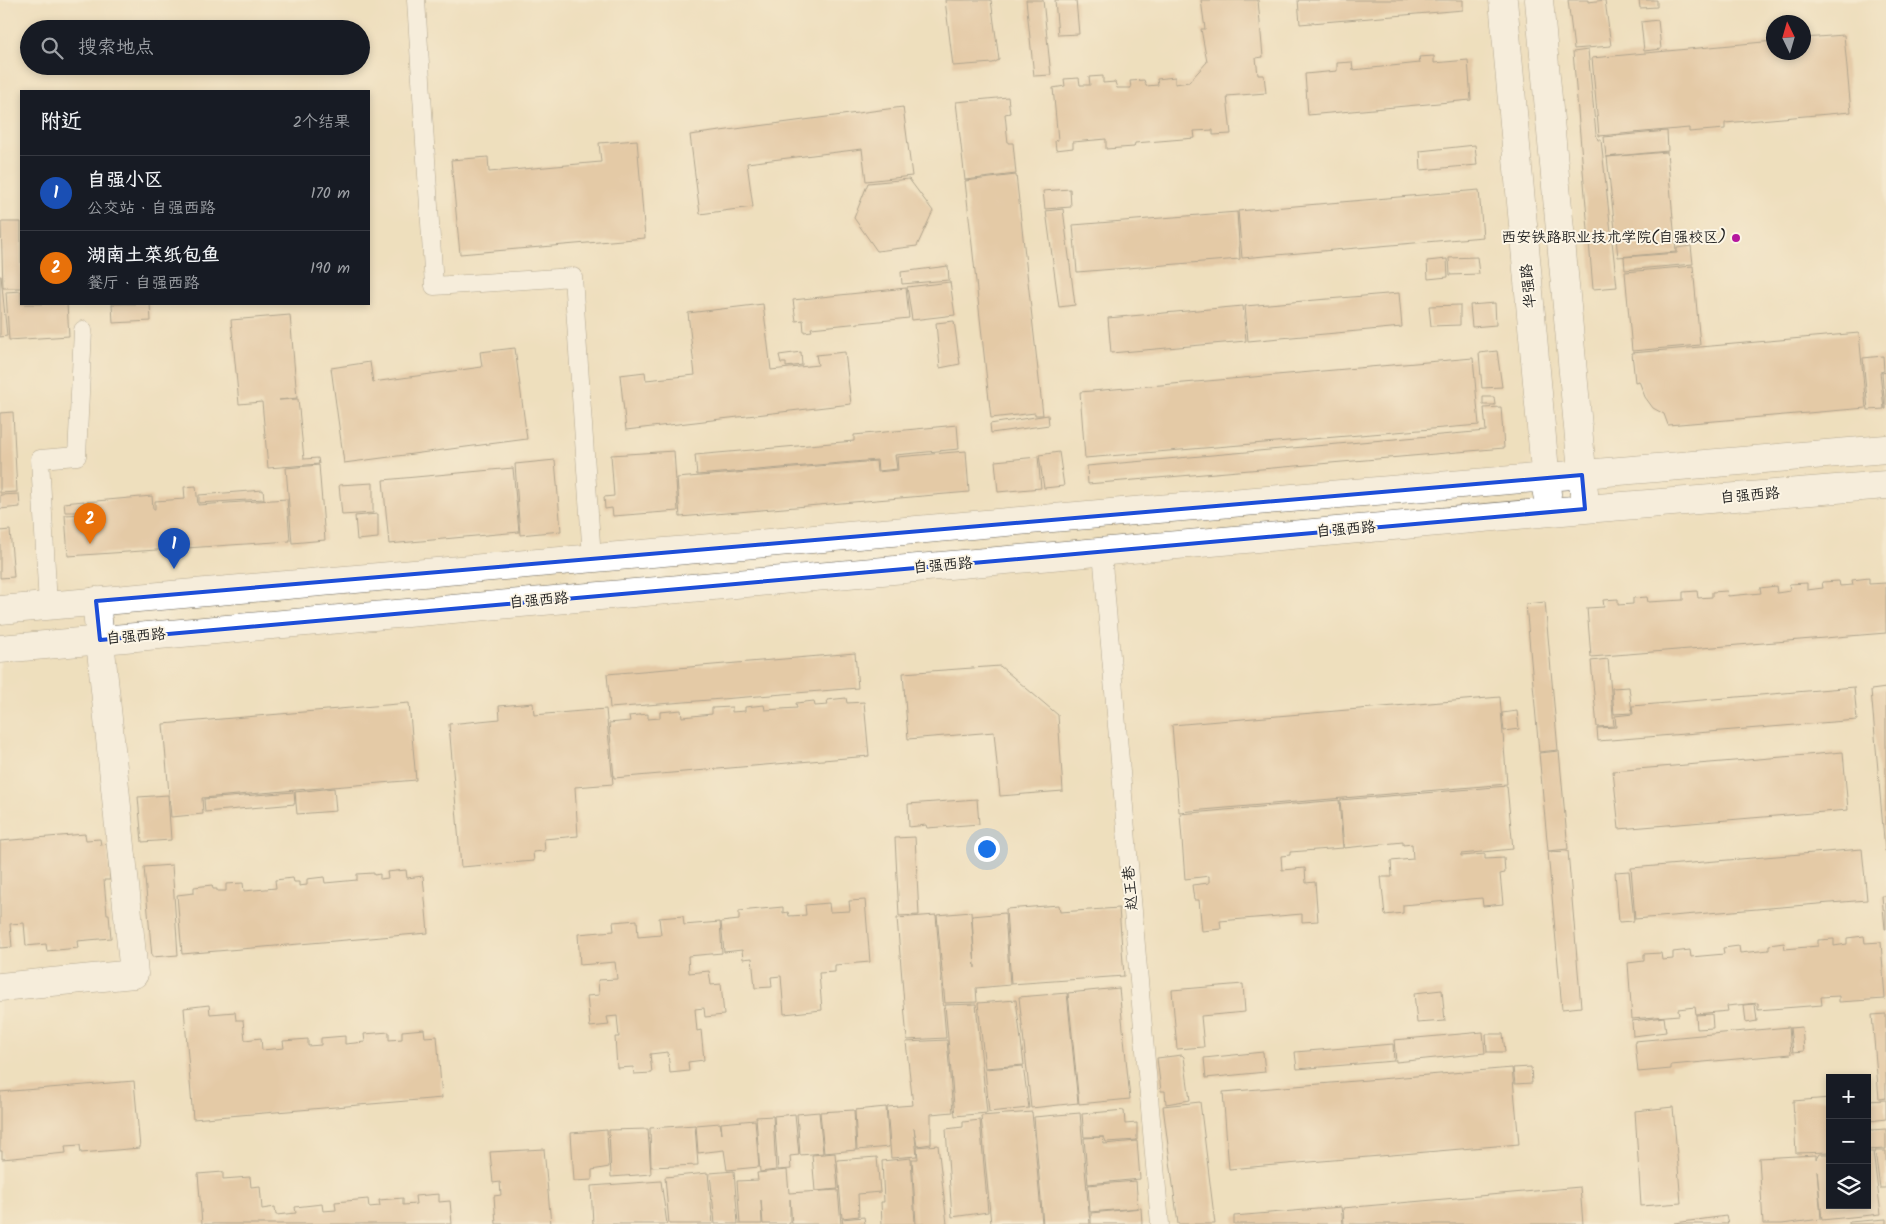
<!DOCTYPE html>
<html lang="zh">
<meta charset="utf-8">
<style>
:root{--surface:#171b24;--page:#242831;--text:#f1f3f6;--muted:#9ea1a6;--line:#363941;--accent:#d690ce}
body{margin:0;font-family:Kalam,"LXGW WenKai TC",sans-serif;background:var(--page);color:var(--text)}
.controls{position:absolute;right:15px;bottom:15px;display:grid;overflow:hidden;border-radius:0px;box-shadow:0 2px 8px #0003}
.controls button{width:45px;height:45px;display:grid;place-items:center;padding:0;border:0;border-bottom:1px solid var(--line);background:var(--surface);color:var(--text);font:25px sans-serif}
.compass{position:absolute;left:1766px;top:15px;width:45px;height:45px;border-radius:50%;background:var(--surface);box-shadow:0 2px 8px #0003;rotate:355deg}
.you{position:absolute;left:986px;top:848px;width:18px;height:18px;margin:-12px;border:4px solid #fff;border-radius:50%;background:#1a73e8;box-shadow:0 0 0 8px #1a73e833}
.badge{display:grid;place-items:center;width:32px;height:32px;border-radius:50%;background:var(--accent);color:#fff;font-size:16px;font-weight:700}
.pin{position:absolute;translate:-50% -41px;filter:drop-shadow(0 1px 2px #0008)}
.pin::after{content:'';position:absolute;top:26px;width:18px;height:15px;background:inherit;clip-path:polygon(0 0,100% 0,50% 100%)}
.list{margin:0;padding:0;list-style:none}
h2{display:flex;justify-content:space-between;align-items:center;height:65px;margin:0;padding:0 20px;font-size:21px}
h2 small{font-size:16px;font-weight:400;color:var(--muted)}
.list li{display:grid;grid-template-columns:32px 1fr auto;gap:15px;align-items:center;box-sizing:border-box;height:75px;padding:0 20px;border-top:1px solid var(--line)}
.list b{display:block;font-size:19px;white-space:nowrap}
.list p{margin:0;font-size:16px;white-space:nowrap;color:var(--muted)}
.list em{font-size:16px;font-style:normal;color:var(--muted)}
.icon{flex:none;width:28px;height:28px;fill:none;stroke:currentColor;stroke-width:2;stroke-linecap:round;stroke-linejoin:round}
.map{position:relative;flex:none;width:1886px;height:1224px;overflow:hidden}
.search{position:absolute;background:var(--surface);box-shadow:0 2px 8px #0003;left:20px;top:20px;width:350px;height:55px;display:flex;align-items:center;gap:12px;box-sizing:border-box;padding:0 18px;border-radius:28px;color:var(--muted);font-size:19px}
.panel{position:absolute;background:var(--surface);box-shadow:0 2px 8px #0003;left:20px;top:90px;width:350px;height:215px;border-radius:0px}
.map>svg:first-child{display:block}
.building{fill:#d8b18b}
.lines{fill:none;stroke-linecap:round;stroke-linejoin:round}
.service-casing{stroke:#666054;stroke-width:19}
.minor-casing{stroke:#666054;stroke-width:29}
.secondary-casing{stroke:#666054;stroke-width:29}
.service{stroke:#fff;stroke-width:18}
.minor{stroke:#fff;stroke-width:28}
.secondary{stroke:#fff;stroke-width:28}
.marked{fill:none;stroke:#1d4ed8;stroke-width:4;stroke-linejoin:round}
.poi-dot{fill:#b5179e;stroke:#fcf5e5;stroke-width:2}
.labels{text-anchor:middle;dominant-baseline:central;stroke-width:4;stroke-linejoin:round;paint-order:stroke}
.poi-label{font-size:15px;fill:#1c1c1c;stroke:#fcf5e5;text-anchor:end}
.street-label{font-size:15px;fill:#1c1c1c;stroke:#fcf5e5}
</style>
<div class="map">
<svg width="1886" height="1224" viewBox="0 0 1886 1224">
<rect width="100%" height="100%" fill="#fcf5e5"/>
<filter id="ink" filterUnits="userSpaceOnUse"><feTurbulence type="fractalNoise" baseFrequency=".02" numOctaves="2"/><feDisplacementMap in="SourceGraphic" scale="10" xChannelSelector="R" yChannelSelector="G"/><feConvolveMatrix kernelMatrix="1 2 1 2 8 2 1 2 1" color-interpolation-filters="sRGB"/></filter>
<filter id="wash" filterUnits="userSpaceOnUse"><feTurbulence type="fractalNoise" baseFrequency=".0096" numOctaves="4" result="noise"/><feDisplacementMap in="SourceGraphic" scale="20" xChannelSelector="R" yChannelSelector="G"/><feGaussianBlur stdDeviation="1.12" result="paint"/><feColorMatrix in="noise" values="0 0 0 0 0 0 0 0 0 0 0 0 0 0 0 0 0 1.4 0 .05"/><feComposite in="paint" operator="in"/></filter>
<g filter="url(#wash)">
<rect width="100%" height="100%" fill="#eedfbd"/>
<g id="blocks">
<path class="building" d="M945,0h46l8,60 -6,3 -40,3z
M1026,0h17l8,75 -17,1z
M1055,0h21l3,34 -21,1z
M1201,0h57l5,57 -7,1 2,17h6l2,18 -39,3 4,38 -18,1v-5l-19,1 1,7 -60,5 -1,4 -28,2v-10l-33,3v6l-17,2 -1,-9 3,-1 -5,-52 12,-2 -1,-7 15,-1 1,7h10l-1,-8 14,-1v7l12,-1 2,6h14l-1,-7 14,-1 2,6 12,-1 -1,-6 18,-2v7l14,-2 18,-20 -6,-33h4z
M1298,0h165v10l-163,14z
M1568,0h20v2l17,-2 6,46 -37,3z
M1639,0h18v7l-17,1z
M1658,20l3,29 -17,2 -3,-29z
M1844,35l7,77 -126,11v6l-36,3v-4l-90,8 -7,-78 182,-17v11h30v-14z
M1588,50l8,84 2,6h3l16,147 -24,2 -20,-237z
M1434,56v7l34,-3 3,40 -163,15 -3,-41 32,-3v-8l15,-1 1,8 67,-7 -1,-6z
M1008,97l2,16 -5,1 3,29h5l3,31 -51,6 -9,-78z
M903,107l9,69 -46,5 -4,-32 -115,14 6,44 -53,7 -10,-79z
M1667,131l1,20 -62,6 -2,-20z
M637,140l8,98 -185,16 -9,-94 37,-3 1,15 112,-10 -2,-19z
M1475,145l2,20 -56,5 -1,-19z
M1667,152l9,100 -58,5 -11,-100z
M1016,175l27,240h-8v-2l-44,5 -26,-237z
M909,179l24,32 -16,35 -40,5 -23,-33 14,-35z
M1070,189l1,18 -26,2 -2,-18z
M1479,190l4,47 -241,21 -4,-47z
M1063,209l12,96 -16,2 -13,-96z
M1237,212l3,47 -163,13 -4,-47z
M1,222h20v66h-18z
M1691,246l2,18 -68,6 -1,-13 53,-4v-5z
M1477,257l2,17 -29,1 -1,-17z
M1447,259l1,18 -20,2 -1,-18z
M948,266l1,14 -47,4 -1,-12z
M1693,266l7,79 -68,6 -7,-79z
M0,276h1l6,60 -7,1z
M950,282l5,33 -43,5 -5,-33z
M906,288l3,30 -98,10 1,3 -8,1 -1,-12 -7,1 -3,-21z
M21,291v13h46l2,32 -60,4 -3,-48z
M1399,293l3,34 -154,14 -3,-35z
M1495,303l1,22 -24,2 -2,-22z
M112,304h38l1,17 -38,2z
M763,304l8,66 47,-5 -2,-10 29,-3 6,52 -225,26 -6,-55 25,-3 1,8 49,-5 -7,-62z
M1460,305v20l-29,1 -2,-20z
M1243,306l3,35 -135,12 -3,-35z
M290,315l7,83 -18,2 19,-1 6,60 14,-1 1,6 -51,4 -6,-66 -23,2 -8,-84z
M954,321l6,43 -20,4 -4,-45z
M1859,333l7,75 -198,17 -4,-11 -11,-6 -8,-11 -6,-16 -4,1 -3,-29z
M515,348l12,91 -183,24 -13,-95 39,-6 3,20 109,-15 -2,-15z
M1497,351l5,36 -20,1 -3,-35z
M801,352l1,13 -16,2v-4h-5l-2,-8z
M1883,356l1,15 -4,1 4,37 -16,1 -5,-52z
M1473,358l6,67 -394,33 -5,-66z
M1886,372v37h-1l-3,-36z
M1483,397h11l1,8h-12z
M1501,407l3,41 -416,36 -1,-18 399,-35 -2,-23z
M13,412l4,80 -17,1v-80z
M1048,415l1,10 -58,8 -1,-9z
M957,425l2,24 -64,6 2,14 -19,2 -1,-11 -180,15 -2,-20 159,-14v-6z
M674,451l4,60 -65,5 -1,-8 -7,1 -1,-12 10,-1 -3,-41z
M966,451l3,41 -289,25 -3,-39 199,-17 1,11 21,-2 -1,-13z
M1059,452l5,34 -20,2 -5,-33z
M1038,457l3,31 -43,4 -3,-31z
M555,460l6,71 -41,4 -5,-71z
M319,465l6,75 -33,3 -6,-75z
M513,468l6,64 -130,12 -6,-64z
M373,483v30l-31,2 -3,-30z
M196,486l2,19 89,-6 3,42 -222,15 -3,-41 21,-1 -1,-12 67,-6 1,13h2v-8l30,-2 -1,-12z
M263,490l1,9 -65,4v-8z
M19,494l1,13 -20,2v-14z
M84,501l1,11h-20l-1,-9z
M378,514v24l-21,2 -2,-24z
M10,530l4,47 -14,1v-47z
M1869,578v6l17,-1v50l-295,24 -4,-49 17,-1 -1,-7 15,-1v6l15,-1v-6l14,-1 1,5 35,-2v-8l14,-1 1,7 14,-1v-5l15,-1 1,5 33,-3 -1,-5 16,-2 1,7 13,-2 -1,-7 18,-1v7l16,-2 -1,-6 17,-1 1,5 13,-1 -1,-5z
M1545,602l13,148 -19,2 -13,-148z
M855,653l3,35 -248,20 -3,-34z
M1608,659l6,67 -17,1 -6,-66z
M1000,666l58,49 5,76 -63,5 -6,-64 -86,7 -5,-66z
M1629,687l3,26 -18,1 -2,-26z
M1854,687l3,33 -259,21 -1,-13 19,-1 -1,-11 18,-2 -1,-8z
M1886,688v163h-1l-14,-161z
M1500,697l7,87 -328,28 -7,-87z
M846,698l1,5 17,-1 5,54 -255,22 -5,-55 21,-2 -1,-5 19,-2v5l12,-1v-6l21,-2 1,7 30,-3v-6l20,-1v5l13,-1v-4l19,-2 1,5 32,-2 -1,-5 18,-2 1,5 13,-1 -1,-5z
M409,703l7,77 -214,18 1,16 -32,3 -8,-93z
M533,703l1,12 72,-6 7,75 -38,3 3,49 -34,3 1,12 -12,1 1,9 -73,6 -12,-143 51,-5 -1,-13z
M1517,711l2,18 -15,2 -2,-18z
M1559,751l9,98 -20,2 -9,-98z
M1843,752l5,58 -229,19 -6,-58z
M1507,786l6,63 -52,5v2l24,-2v5l19,-1 1,15 -5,1 3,30 -20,2 -1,-8 -79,7v8l-18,2 -4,-38h11l-1,-16 22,-2 -1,-15 -9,1v-3l-59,6 -4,-48z
M334,788l2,23 -39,3 -2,-22z
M294,792l1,12 -90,8 -1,-13z
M168,795l3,45 -29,2 -4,-45z
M977,799l2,25 -52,4 -1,-3 -17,2 -1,-23z
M1339,800l4,48 -53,4v3l-9,1 1,14 23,-2 1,15 9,-1 3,39 -16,1v-8l-82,7 1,8 -19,2 -3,-31h-5l-2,-15 17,-2v-7l-24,3 -5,-65z
M85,834l1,6 14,-1 1,6 6,-1 3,36h-6l3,34h2l2,24 -34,3 1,7 -31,3 -1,-7 -20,2 -2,-23 -14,1 2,23 -12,1v-107z
M915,837l4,78 -20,1 -4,-78z
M1862,849l5,51 -232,19 -4,-51z
M1568,851l13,156 -19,2 -14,-157z
M172,865l6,90 -26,2 -8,-90z
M406,870l1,8 16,-2 5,57 -246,21 -5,-59 17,-2v-6l18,-2 1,4h4v2h9v-7l17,-1 1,8 32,-3 -1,-8 18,-2 1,4h5v4l8,-1v-6l17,-2 1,6 32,-3v-6l17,-1v2l6,-1v5l8,-1 -1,-6z
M1629,871l5,50 -15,1 -4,-50z
M1882,896h4v33h-1z
M865,900l5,62 -35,3v7l-16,1 3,37 -38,4 -3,-38 -10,1 1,10 -17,1 -3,-30 -9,1 -1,-9 -18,2 -3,-30 18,-2v-9l44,-4v6l5,-1 1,4 17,-1 -1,-10 24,-2 1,9 20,-1 -1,-10z
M1059,905l1,7 59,-4 5,68 -113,8 -5,-75z
M971,912l4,56 -3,-52 33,-3 5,72 -34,3 1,14 -32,1 -8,-88z
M936,915l10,123 -39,2 -10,-122z
M683,916l1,9 36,-3 2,31 -34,3 1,17 20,-2 2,14 10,-1 3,31 -19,2 -1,-9 -9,1 2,22 4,-1 3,30 -16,2 1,9 -19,2 -2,-21 -18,2 2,19 -18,1 -1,-7 -16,1 -2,-31h4l-2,-21 -10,1 2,8 -19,2 -3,-31 12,-1 -1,-15 19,-1 -2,-17 -35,3 -2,-31 36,-3 -1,-9 24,-2 1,17 23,-2 -2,-17z
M1864,936l1,7 16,-1 4,57 -46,3v-6l-18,1 1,8 -64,5v-7l-31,3 1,5 -32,3 -1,-7 -17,2 1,6 -47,4 -4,-56 16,-2v-7l17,-1 1,7 11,-1v-7l17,-2 1,7 33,-3 -1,-6 16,-2 1,7 29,-3v-5l15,-2 1,6 33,-3v-6l16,-1v7l13,-2v-6z
M1243,984l2,28 -44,4 3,31 -27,2 -5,-59z
M1119,988l11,111 -51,5 -11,-111z
M1442,990l3,31 -28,2 -3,-30z
M1067,993l11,110 -47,5 -12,-111z
M1016,1000l8,65 -39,3 -7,-65z
M976,1004l11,109 -32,3 -10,-111z
M1755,1004l2,17 -11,2 -2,-18z
M209,1005l1,9 25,-2 1,8h7l2,20 16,-2 1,12 22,-2 -1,-7 25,-2v7l13,-1v-7l24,-2v8l20,-2 -1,-8 25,-2v8l13,-1v-8l22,-2 1,8 12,-1 5,62 -249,21 -9,-111z
M1712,1014l1,14 -16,1 -1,-14z
M1886,1014v84l-7,1 -7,-84z
M1664,1017l2,15 -33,4 -1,-15z
M1789,1027l2,27 -120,11v4l-33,3 -3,-31z
M1802,1027l2,24 -11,1 -3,-24z
M1483,1032l2,21 -89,9 -2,-22z
M1486,1034h17l2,18h-18z
M947,1040l6,72 -22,2v30l-14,2 -3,-18 3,28 -26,2 -4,-51 26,-2 -7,-63z
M1393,1044l1,17 -97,8 -2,-17z
M1263,1052l2,20 -59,6 -2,-20z
M1182,1055l2,2 6,43 -24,4 -1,-13h-4l-4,-33z
M1023,1066l6,42 -40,4 -4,-43z
M1531,1067l1,16 -17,1 -2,-16z
M1512,1068l7,76 -290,25 -6,-77z
M134,1081l6,67 -59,5 -1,-8 -15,1 1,7 -64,6v-8h-2v-59z
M1830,1098v54l-34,1 -3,-52z
M1886,1100v19l-17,2 2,9 15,-1v20l-19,1v-49z
M1200,1102l15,122h-37l-15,-118z
M886,1107l3,40 -32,3 -2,-40z
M1673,1107l8,96 -40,3 -6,-95z
M854,1110l2,40 -32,3 -4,-41z
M1124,1110l1,14 12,-1v17l-31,2 -2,-5h-20l-2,-23z
M819,1112l4,41 -23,2 -3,-41z
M1032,1112l10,111 -51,1 -10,-108z
M1080,1113l10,111h-47l-9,-107z
M795,1114l4,41 -9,1 1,13 -13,1 -4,-54z
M773,1116l3,54 -16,2 -4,-55z
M755,1120l4,47 -32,3 -3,-20 -26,3 -2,-28 24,-2 2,11 -1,-11z
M980,1120l8,92 -36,5 -6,-88 17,-2v-5z
M695,1125l3,40 -47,2 -1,-39z
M648,1129l3,45 -40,3 -2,-47z
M607,1130l2,37 -17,3v10l-18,1 -3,-48z
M1103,1137l1,7 33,-3 3,38 -52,5 -4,-46z
M938,1145l9,79h-31l-4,-65h6l-1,-12z
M544,1149l7,75h-55l-2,-28 7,-1 -1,-13 -7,1 -3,-31z
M1875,1151h11v37h-6z
M1867,1152h6l8,62 -59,6 -5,-50 4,49 -39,5h-19l-4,-66 57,-3v4l3,-5h11v51h37z
M835,1153l3,36 -23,2 -3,-36z
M877,1157l3,35 -22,2 1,22 -17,2 -5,-58z
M911,1158l4,66h-33l-1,-22h3l-2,-41z
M787,1170l2,23 49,-3 3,34h-49l-2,-25v25h-27l-2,-24 1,24h-22l-3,-43 21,-1 -1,-7z
M734,1171l4,53h-23l-5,-51z
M223,1172v7l27,-2 1,10 9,-1 2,23 13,-2 1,8 20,-2 -1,-6 27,-3 1,7 13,-1 -1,-8 33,-3 1,8 11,-1 -1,-6 24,-2v7l13,-1 -1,-8 24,-2v8l11,-1 2,23h-250l-4,-50z
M708,1173l5,51h-44l-4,-47z
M661,1181l6,43h-74l-2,-38z
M1136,1181l2,27 -48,4 -2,-27z
M1580,1187l3,37h-239l-1,-16z
M1341,1207l2,17h-109v-8z
M1141,1208l1,16h-51v-11z
M1726,1216l2,8h-53v-1z
M864,1217l1,7h-22l-1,-5z
M1886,1219v5h-37v-2z"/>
</g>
</g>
<g filter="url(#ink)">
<use href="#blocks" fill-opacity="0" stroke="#666054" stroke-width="1"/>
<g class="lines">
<g class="service-casing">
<path id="service" d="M416,0l18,286 139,-9 19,281
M1102,552l58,672
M48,606l-8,-147 37,-3 6,-126"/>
</g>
<g class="minor-casing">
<path id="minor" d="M0,987l134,-13 -38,-373"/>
</g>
<g class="secondary-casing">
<path id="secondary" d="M1503,0l44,494
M1539,0l45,493
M0,610l1122,-98 764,-63
M0,649l1585,-140 301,-24"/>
</g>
<use href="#service" class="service"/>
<use href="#minor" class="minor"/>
<use href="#secondary" class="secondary"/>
</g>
</g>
<path d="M0 0H1886V1224H0ZM1582,475l3,34 -1485,131 -4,-39z" fill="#eedfbd" fill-opacity=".55" fill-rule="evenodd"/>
<path class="marked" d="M1582,475l3,34 -1485,131 -4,-39z"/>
<circle class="poi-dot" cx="1736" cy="238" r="5"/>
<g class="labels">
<g class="poi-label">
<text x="1726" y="238">西安铁路职业技术学院(自强校区)</text>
</g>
<g class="street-label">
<text transform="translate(1529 286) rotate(-95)">华强路</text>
<text transform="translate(1750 496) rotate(-5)">自强西路</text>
<text transform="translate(1346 530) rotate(-5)">自强西路</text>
<text transform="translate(943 566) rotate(-5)">自强西路</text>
<text transform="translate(539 601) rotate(-5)">自强西路</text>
<text transform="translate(136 637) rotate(-5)">自强西路</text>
<text transform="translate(1131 888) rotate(-95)">赵王巷</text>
</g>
</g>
</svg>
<div class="controls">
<button>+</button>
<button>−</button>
<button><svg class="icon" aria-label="layers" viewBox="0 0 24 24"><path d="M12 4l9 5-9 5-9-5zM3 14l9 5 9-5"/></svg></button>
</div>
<svg class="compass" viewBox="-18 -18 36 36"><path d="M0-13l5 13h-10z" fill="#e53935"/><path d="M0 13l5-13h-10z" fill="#9ea1a6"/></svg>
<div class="you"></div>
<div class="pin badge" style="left:174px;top:569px;background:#1a4fb4">1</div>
<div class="pin badge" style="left:90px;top:544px;background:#e8710a">2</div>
<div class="search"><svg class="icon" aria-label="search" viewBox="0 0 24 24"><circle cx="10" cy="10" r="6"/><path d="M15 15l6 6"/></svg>搜索地点</div>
<section class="panel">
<h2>附近<small>2个结果</small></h2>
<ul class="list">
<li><span class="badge" style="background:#1a4fb4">1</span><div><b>自强小区</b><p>公交站 · 自强西路</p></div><em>170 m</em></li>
<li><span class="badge" style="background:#e8710a">2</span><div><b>湖南土菜纸包鱼</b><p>餐厅 · 自强西路</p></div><em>190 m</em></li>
</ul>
</section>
</div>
